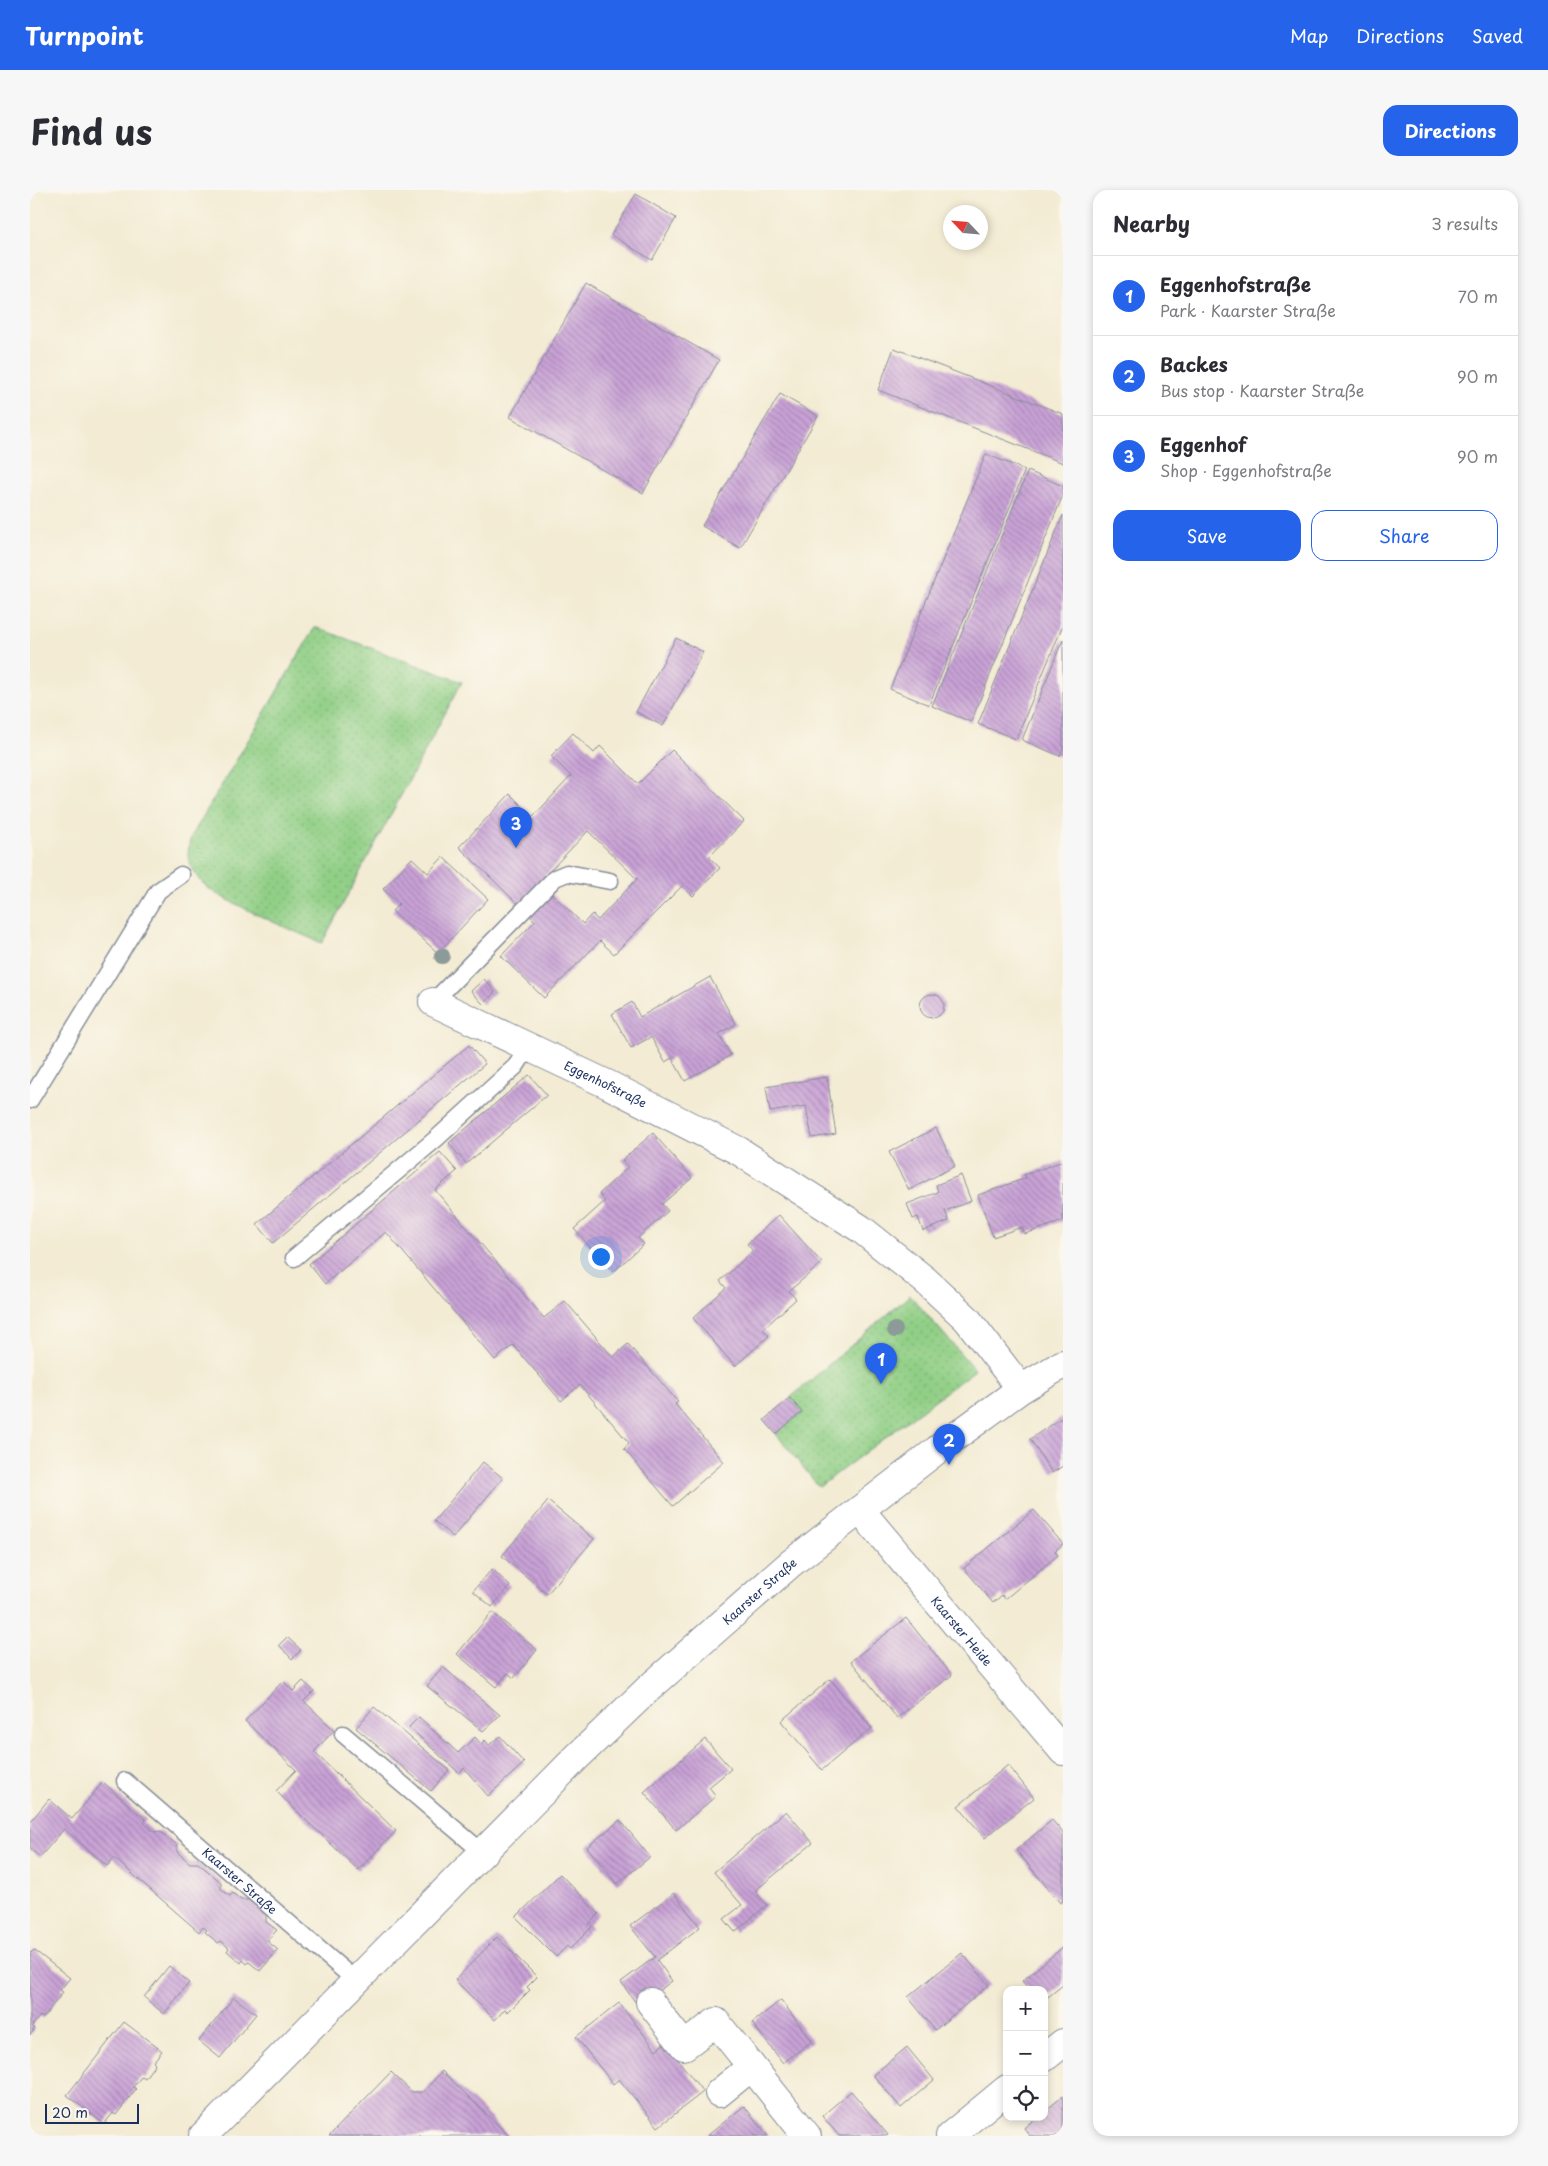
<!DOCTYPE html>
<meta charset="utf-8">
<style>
:root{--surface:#fff;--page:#f7f7f7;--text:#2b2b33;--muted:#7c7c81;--line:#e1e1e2;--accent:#2563eb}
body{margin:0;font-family:"Playpen Sans",sans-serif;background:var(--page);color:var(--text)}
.controls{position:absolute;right:15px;bottom:15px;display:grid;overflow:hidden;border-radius:10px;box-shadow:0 2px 8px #0003}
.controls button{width:45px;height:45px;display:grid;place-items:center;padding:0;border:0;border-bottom:1px solid var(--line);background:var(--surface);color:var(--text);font:25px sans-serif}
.compass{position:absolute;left:913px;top:15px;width:45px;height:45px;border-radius:50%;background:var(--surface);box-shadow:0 2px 8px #0003;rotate:296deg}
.scale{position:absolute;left:15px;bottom:12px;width:94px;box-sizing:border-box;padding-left:5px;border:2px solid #1b2f5e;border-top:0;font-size:14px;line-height:18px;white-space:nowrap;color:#1b2f5e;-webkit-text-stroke:4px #fbf7ec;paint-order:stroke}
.you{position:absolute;left:570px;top:1066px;width:18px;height:18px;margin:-12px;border:4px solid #fff;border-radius:50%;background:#1a73e8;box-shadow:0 0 0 8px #1a73e833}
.badge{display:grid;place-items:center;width:32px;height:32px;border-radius:50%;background:var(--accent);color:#fff;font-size:16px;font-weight:700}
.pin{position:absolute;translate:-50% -41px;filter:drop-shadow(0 1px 2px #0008)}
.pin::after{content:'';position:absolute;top:26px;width:18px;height:15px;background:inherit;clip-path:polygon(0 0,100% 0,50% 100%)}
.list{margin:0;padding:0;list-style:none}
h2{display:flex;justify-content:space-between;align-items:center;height:65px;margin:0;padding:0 20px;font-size:21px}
h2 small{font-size:16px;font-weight:400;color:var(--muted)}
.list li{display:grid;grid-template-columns:32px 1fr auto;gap:15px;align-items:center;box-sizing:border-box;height:80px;padding:0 20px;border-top:1px solid var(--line)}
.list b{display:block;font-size:19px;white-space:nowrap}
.list p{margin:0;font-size:16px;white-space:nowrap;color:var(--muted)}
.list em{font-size:16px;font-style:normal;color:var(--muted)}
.actions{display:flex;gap:10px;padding:15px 20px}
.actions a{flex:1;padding:11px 0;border:1px solid var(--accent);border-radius:15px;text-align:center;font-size:18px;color:var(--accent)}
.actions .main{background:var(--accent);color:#fff}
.icon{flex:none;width:28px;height:28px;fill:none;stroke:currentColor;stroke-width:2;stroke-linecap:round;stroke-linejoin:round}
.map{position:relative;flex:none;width:1033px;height:1946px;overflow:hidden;border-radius:15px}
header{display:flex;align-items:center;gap:30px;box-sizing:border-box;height:70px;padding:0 25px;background:var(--accent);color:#fff}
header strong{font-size:24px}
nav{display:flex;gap:28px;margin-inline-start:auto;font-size:18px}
.intro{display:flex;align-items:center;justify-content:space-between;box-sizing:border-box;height:120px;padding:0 30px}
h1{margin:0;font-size:35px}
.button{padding:12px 22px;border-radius:15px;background:var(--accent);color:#fff;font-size:18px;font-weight:700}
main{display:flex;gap:30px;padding:0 30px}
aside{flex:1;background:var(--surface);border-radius:15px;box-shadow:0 2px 8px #0003}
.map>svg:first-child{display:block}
.grass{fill:url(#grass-dots);stroke:#567f72}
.building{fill:url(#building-back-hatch)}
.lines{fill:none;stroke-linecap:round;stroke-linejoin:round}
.service-casing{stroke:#878d98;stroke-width:19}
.minor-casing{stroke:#878d98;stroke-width:30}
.secondary-casing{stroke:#878d98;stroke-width:30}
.service{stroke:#fff;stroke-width:16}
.minor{stroke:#fff;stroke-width:28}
.secondary{stroke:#fff;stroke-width:28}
.tree{fill:#8c9a98}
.labels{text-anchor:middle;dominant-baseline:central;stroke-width:4.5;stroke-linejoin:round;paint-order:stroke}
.street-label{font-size:12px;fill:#1b2f5e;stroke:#fbf7ec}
</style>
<header>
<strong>Turnpoint</strong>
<nav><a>Map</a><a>Directions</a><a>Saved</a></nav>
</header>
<div class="intro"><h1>Find us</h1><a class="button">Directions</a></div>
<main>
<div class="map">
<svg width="1033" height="1946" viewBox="0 0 1033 1946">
<defs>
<pattern id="grass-dots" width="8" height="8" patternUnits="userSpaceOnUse" patternTransform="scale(1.25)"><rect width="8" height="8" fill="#91cf86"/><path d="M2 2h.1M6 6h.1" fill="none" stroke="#7cb276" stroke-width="1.8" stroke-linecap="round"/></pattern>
<pattern id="building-back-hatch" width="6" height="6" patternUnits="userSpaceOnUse" patternTransform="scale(1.25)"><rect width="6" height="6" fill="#c9a2d6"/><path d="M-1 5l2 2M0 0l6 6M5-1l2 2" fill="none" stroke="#a284b1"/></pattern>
</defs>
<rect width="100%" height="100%" fill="#fbf7ec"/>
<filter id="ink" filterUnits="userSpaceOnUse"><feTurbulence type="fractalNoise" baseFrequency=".02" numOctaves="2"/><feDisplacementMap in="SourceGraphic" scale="10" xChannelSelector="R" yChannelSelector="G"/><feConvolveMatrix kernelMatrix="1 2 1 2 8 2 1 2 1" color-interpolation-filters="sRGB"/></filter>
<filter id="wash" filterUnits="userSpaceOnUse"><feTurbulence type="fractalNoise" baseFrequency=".0096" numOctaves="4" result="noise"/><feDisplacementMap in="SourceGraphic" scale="20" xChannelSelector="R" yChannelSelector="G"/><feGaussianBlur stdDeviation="1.12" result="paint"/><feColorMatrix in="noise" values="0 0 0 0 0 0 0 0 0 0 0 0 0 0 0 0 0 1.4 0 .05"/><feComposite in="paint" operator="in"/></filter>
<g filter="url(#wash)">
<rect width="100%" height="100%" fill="#f3ebd3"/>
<path class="grass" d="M285,437l147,55 -140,261c-29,-12 -57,-24 -84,-38 -14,-7 -28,-13 -38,-25 -11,-13 -15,-27 -9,-43z
M880,1105l65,75 -156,117 -43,-53 26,-22 -12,-14z"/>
<g id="blocks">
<path class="building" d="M606,4l40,24 -24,42 -41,-25z
M556,93l133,77 -76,133 -133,-76z
M864,158l169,66v49l-185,-73z
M750,204l38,22 -78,132 -38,-22z
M956,264l39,16 -96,235 -39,-16z
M998,281l35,15v9l-92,227 -39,-16z
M1033,325v110l-47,114 -38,-15z
M646,448l27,14 -40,74 -27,-14z
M1033,449v110l-3,7 -38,-16z
M543,543l21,20 6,-7 38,38 34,-34 72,71 -35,36 11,11 -27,28 -11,-10 -68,68 -14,-13 -56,57 -43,-42 34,-35 -7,-7 22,-22 33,32 9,-10 6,6 39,-41 -49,-48 -70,73 -59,-57 51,-53 23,23 38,-41 -20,-20z
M413,667l45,42 -50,54 -46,-42 7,-7 -16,-15 29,-31 16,15z
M680,787l26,47 -17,10 12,21 -46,26 -13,-23 -7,4 -14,-25 -20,11 -19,-34 20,-12 8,15z
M454,789l11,13 -12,12 -12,-13z
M890 816a12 12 0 1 1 24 0a12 12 0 1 1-24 0Z
M439,855l16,19 -212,179 -16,-19z
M499,885l18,20 -81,69 -17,-21z
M797,887l9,57 -24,4 -6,-32 -36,6 -4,-25z
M906,938l19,38 -46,24 -20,-38z
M623,943l39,45 -30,26 6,7 -30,27 6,6 -31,28 -39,-43 31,-28 -6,-7 29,-27 -6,-7z
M410,962l17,19 -22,19 109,128 21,-17 48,56 15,-13 50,58 -3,2 49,58 -51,44 -49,-57 5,-6 -49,-58 -19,16 -48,-56 -18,15 -109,-128 -61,52 -16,-20z
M1033,971v60l-38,13 -3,-7 -29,10 -15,-42 48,-17 -2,-3z
M931,985l10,26 -26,10 4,10 -26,10 -5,-14 -5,2 -6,-15 31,-12 -2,-7z
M749,1025l43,48 -33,28 7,8 -33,30 6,7 -34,30 -42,-48 33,-30 -6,-7 33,-30 -6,-7z
M760,1208l12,14 -26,22 -12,-14z
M1033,1227v49l-11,7 -22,-34z
M453,1272l20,16 -50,59 -19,-16z
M518,1311l46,38 -47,55 -45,-38z
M1004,1320l29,34 -8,7 3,4 -53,44 -3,-4 -9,8 -29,-35z
M462,1379l18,17 -18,21 -19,-16z
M462,1422l45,38 -23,28 -6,-5 -12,14 -39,-33z
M876,1428l46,57 -55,43 -46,-57z
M257,1447l14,13 -9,9 -13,-14z
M413,1477l57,48 -17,16 -56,-45z
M800,1489l42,49 -50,42 -41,-49z
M253,1491l10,10 10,-10 11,10 -10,10 30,29 -20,22 82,79 -38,39 -82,-79 20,-21 -51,-49z
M344,1517l75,63 -18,21 -75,-63z
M389,1527l39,36 17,-16 6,7 4,-4 4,5 11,-9 24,27 -36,33 -24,-28 -5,5 -50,-46z
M675,1549l26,30 -22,18 7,9 -40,34 -32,-38z
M978,1575l26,33 -49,40 -27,-32z
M73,1592l43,38 -2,3 10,9 6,-1 17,14v7l13,11h8l23,19v7l9,7 3,-3 8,7h7l18,15v7l11,8 -10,11 11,9 -18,21 -11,-9 -2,2 -4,-4 -2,3 -14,-12 2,-3 -8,-7 -3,2 -13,-11 2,-2 -4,-3 -4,5 -85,-74 -7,8 -43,-37 -24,28 -10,-8v-27l19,-23 23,20z
M756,1621l27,32 -58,48 12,14 -32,27 -11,-13 18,-14 -28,-33z
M590,1630l30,37 -33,27 -30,-37z
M1022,1630l11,13v68l-3,2 -44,-53z
M530,1684l39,40 -10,10 3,3 -22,22 -3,-3 -11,11 -40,-40z
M644,1703l26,34 -43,33 15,21 -34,25 -17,-24 34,-25 -25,-31z
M467,1747l40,40 -10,10 3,3 -22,22 -3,-3 -10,11 -40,-40z
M1033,1757v38l-19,15v-10h-14l-8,-9z
M4,1760l36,28 -10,12 3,2 -20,26 -3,-2 -8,10 3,3 -5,6v-81z
M932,1763l27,32 -54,45 -27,-33z
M139,1776l20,17 -25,31 -20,-17z
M204,1807l22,17 -36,44 -21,-17z
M751,1810l31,41 -29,22 -31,-40z
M589,1813l37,47 9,-7 38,49 -45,35 -39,-48 -6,5 -37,-47z
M94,1832l38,29 -9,11 2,2 -10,14 -3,-2 -9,11 3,2 -20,26 -3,-2 -9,11 -37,-29z
M877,1857l27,33 -33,28 -28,-33z
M412,1881l67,65h-180l62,-64 21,20h11z
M821,1901l37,44 -2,1h-47l-17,-20z
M1033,1906v40h-33l-6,-8 13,-11h7v-5z
M714,1916l24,30h-61z"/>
</g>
</g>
<g filter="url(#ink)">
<use href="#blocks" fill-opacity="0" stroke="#878d98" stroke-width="1"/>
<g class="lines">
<g class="service-casing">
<g id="service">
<path d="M403,812l122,-124 12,-5 43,8"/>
<path d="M0,910l128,-209 23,-16"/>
<path d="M264,1068l143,-120 79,-72 13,-20"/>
<path d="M313,1544l139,118"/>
<path id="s1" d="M95,1591l231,200"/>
</g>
</g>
<g class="minor-casing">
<g id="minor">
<path id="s2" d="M403,812l176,83 130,66 122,78 65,52 41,38 54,70"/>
<path id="s3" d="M830,1320l203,241"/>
<path d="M620,1812l34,44 32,-24 91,114"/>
<path d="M1014,1868l19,-15"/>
<path d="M689,1903l32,-26"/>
<path d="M920,1946l57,-47"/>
</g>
</g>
<g class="secondary-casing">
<g id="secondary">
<path id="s4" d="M173,1946l374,-379 71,-68 142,-125 147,-114 84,-61 42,-25"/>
</g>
</g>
<use href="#service" class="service"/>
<use href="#minor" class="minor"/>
<use href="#secondary" class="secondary"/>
</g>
<g class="tree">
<circle cx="412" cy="766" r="8"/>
<circle cx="865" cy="1140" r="8"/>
</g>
</g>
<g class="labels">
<g class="street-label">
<text stroke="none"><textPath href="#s2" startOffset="191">Eggenhofstraße</textPath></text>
<text stroke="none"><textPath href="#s4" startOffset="779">Kaarster Straße</textPath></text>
<text stroke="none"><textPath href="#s3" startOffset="158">Kaarster Heide</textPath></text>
<text stroke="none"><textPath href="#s1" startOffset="152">Kaarster Straße</textPath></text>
</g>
</g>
</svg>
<div class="controls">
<button>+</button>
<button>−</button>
<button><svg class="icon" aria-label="locate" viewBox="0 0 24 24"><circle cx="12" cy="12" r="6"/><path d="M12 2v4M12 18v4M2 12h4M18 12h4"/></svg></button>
</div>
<svg class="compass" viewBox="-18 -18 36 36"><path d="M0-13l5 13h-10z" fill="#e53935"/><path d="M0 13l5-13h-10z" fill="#7c7c81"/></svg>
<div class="scale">20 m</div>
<div class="you"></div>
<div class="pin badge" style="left:851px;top:1194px">1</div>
<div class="pin badge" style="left:919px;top:1275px">2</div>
<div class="pin badge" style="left:486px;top:658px">3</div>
</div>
<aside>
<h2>Nearby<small>3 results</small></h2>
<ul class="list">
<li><span class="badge">1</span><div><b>Eggenhofstraße</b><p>Park · Kaarster Straße</p></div><em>70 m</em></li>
<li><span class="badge">2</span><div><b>Backes</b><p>Bus stop · Kaarster Straße</p></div><em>90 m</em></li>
<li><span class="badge">3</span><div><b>Eggenhof</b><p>Shop · Eggenhofstraße</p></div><em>90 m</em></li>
</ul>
<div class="actions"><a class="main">Save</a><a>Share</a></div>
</aside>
</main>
